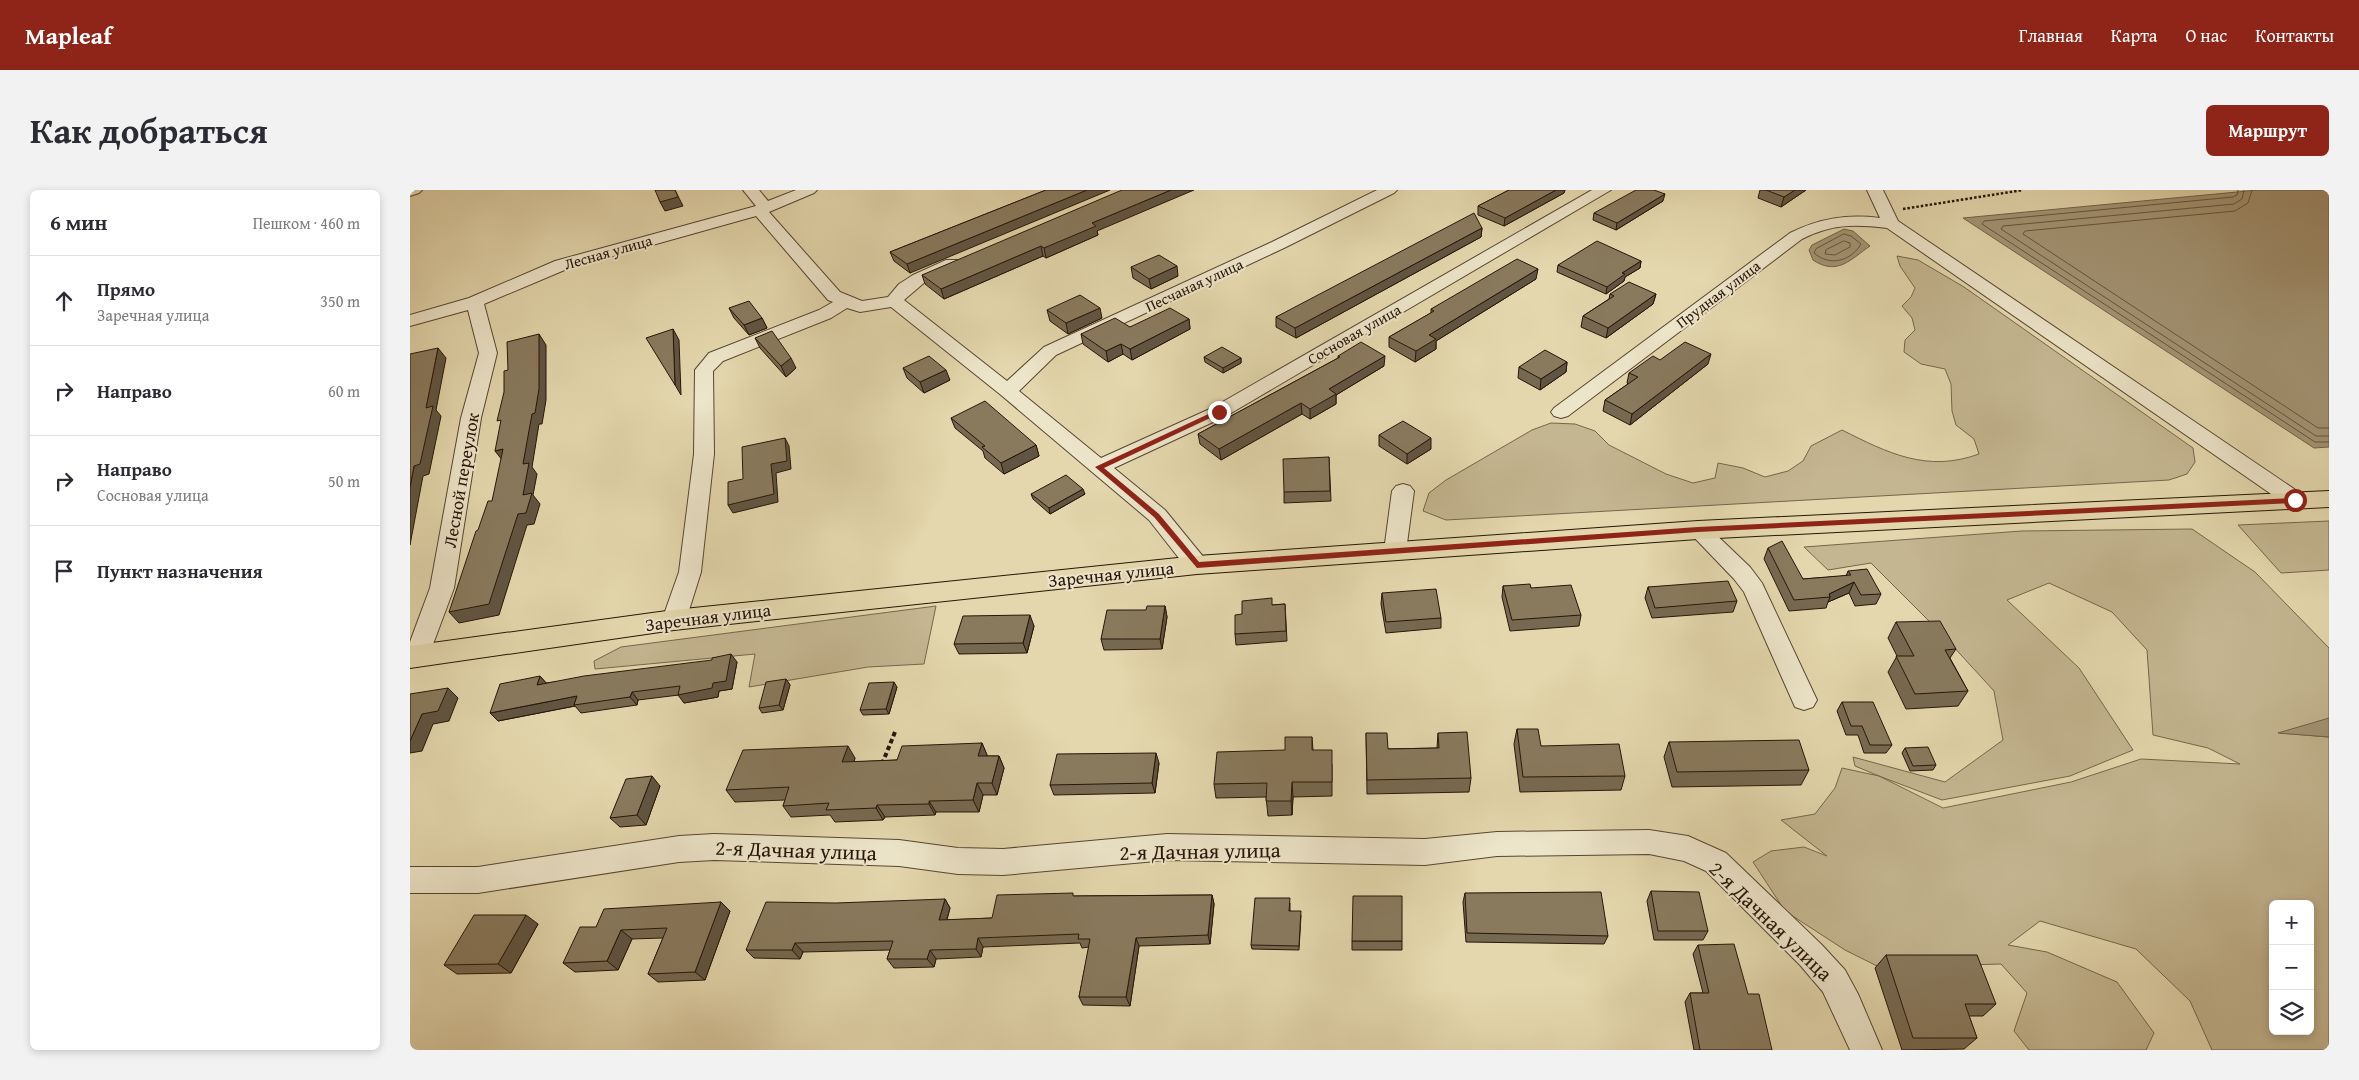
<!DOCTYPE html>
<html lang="ru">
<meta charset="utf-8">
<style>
:root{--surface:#fff;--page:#f2f2f3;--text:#2b2b33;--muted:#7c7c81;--line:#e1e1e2;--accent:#8f2418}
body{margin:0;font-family:"Gentium Book Plus",serif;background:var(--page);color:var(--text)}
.controls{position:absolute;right:15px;bottom:15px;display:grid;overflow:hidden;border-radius:8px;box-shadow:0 2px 8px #0003}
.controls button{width:45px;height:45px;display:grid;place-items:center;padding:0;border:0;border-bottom:1px solid var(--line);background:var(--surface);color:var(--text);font:25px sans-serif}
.stop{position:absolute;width:15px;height:15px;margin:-11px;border:4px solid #8f2418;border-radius:50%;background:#fff}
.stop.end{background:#8f2418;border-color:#fff;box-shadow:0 1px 5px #0008}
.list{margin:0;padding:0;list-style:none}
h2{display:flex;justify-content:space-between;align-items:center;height:65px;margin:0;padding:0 20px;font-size:21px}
h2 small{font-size:16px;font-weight:400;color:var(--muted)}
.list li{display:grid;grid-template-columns:32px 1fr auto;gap:15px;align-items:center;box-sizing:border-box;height:90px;padding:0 20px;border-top:1px solid var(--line)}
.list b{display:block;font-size:19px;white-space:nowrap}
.list p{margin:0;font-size:16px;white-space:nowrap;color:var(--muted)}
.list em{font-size:16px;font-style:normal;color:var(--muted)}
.icon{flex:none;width:28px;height:28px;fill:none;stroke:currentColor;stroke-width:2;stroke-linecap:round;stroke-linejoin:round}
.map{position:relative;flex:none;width:1919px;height:860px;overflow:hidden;border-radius:8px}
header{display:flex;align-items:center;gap:30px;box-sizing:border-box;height:70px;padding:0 25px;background:var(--accent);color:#fff}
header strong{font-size:24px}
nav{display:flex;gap:28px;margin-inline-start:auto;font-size:18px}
.intro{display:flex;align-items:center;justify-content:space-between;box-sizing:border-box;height:120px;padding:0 30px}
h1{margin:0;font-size:35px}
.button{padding:12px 22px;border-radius:8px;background:var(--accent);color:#fff;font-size:18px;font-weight:700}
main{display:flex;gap:30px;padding:0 30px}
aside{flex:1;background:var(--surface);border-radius:8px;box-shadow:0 2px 8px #0003}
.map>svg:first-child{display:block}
.green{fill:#c4b691;stroke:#76664c;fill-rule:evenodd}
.water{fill:#a49575;stroke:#726249}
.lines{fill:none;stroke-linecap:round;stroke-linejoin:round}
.shore{stroke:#66553e;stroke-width:1}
.minor-casing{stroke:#564631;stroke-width:2}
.major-casing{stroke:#271508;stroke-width:2}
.path-far1{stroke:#271508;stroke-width:2.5;stroke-dasharray:2.5 2;stroke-linecap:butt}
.path{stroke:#271508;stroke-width:4;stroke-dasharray:4.5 3;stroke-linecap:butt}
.minor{fill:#ede5ca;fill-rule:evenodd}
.major{fill:#e4d7ad;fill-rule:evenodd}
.wall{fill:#766951;stroke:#271508}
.shaded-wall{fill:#605542;stroke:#271508}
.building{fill:#897a5e;stroke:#271508}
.route{fill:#8f2418}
.labels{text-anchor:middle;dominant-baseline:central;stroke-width:4;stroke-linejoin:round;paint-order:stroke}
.far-street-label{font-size:15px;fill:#271508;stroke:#ede5ca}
.street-label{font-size:18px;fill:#271508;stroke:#ede5ca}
.near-street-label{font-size:21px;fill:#271508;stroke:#ede5ca}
</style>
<header>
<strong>Mapleaf</strong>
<nav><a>Главная</a><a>Карта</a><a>О нас</a><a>Контакты</a></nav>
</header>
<div class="intro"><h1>Как добраться</h1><a class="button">Маршрут</a></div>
<main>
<aside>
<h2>6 мин<small>Пешком · 460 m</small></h2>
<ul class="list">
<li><svg class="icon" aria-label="ahead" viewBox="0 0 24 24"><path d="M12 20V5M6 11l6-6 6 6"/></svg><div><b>Прямо</b><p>Заречная улица</p></div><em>350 m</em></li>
<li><svg class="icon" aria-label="right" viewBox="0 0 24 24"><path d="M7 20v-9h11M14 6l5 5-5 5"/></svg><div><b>Направо</b></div><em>60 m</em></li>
<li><svg class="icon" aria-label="right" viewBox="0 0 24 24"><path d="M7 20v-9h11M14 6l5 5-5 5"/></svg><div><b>Направо</b><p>Сосновая улица</p></div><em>50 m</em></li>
<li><svg class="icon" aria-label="arrive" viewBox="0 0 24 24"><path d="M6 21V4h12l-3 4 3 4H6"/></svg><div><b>Пункт назначения</b></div></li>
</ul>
</aside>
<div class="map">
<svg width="1919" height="860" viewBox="0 0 1919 860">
<rect width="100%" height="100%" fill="#e4d7ad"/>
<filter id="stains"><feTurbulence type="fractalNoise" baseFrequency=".004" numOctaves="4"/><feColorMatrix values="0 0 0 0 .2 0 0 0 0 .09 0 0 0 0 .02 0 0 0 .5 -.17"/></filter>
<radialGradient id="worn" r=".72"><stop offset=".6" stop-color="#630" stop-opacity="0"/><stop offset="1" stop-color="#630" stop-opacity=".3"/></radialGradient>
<path class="green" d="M1487,66l21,4 46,27 229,161 2,14 -8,12 -18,6 -723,40 -23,-9 6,-18 17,-13 86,-50 19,-7 24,1 20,7 14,14 57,29 27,9 22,-5 3,-15 25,5 22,9 23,-6 15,-10 8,-15 31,-16c46,23 85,43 137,24l-5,-15 -18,-14 -4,-14 -1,-27 -6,-15 -24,-5 -17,-12 1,-12 10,-10 -3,-12 -10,-12 9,-9 4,-9 -15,-22z
M1919,331v49l-48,3 -43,-48z
M1782,339l63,43 74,76v71l-49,14 49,4v313h-117l-22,-49 -54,-52 -96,-28 -32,24 39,7 70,30 37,51 -8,17h-117l-15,-19 13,-38 -26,-29 -36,1 -66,12 -54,-27 -60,-39 -32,-49 18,-11 33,-4 23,9 -46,-36 34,-6 20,-26 7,-20 37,8 -24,-10 -2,-9 92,25 58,-42 -9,-49 -55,-60 -68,-68 -43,7 -24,-23 218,-16zM1639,393l63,29 35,38 6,85 55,13 32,16 -99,-5 -70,23 -128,26 -64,-32 63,24 128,-24 63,-26 -54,-82 -72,-68zM1863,714h37v127h-37z
M526,416l-12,58 -56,3 -119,20 6,-33 -160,15 -1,-8 27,-14z"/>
<path class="water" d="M1848,0h71v257l-15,1 -351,-230z
M1434,39l9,2 17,15c-20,14 -33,30 -57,14l-4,-10 3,-5z
M1919,528v19l-51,-4z"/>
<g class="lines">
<path class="shore" d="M1828,0l-1,5 -4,2 -249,24 -2,3 333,218h14
M1834,0l-2,9 -8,5 -231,22 -2,3 315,207h13
M1842,0l-4,13 -13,8 -210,20 -2,3 295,194h11
M1434,44l7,2 10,8c-10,17 -31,23 -47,9l2,-4z
M1434,51l6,2v4l-15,8 -10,-1 1,-4z"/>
<g class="minor-casing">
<path id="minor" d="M0,0h12l-3,3 -9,3z
M333,0h16l9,11 28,-11h21l-3,3 -45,19 71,80 22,9 26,-4 11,-13 14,-9 33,-15h12l2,4 -2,4 -33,14 -21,18 103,81 37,-34 228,-105 105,-52h20l-3,3 -110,55 -228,107 -37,36 82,67 111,-50 380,-218h19l-385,226 -112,52 51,42 40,49 3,6 -3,6 -8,2 -8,-2 -40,-51 -148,-125 -110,-88 -31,5 -13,-4 -16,10 -108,43 -10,10 1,83 -13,118 -15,48 -4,6 -8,3 -8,-3 -4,-6 17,-48 15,-118 1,-84 14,-17 110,-43 14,-8 -5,-2 -72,-84 -189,53 -83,35 13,49 -16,65 -27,170 -28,75 -9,2 -7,-2v-21l20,-54 31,-170 18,-65 -11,-43 -58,16v-11l59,-17 86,-37 201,-55z
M1457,0h16l15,31 405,274 3,5 -3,5 -8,2 -8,-2 -400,-277c-34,-4 -55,-4 -85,11l-234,177 -7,2 -7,-2 -3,-4 3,-4 236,-175c30,-15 57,-19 90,-15z
M993,294l7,2 4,5 -8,60 -3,6 -8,2 -8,-2 -3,-6 8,-60 4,-5z
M1288,332l8,3 44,42 12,16 55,117 -4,7 -9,3 -9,-3 -51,-115 -10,-13 -47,-49 3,-5z
M1239,640l39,6 38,17 96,92 23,25 13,24 24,56h-32l-27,-58 -23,-27 -94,-94 -22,-10 -35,-7 -152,2 -72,9 -258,-5 -164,15 -45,-1 -59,-8 -185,-6 -35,2 -201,31h-68v-26h68l201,-31 35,-2 185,6 59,8 45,1 164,-15 258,5 72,-7z"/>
</g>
<g class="major-casing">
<path id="major" d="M1919,301v16l-631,32 -501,35 -523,56 -264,38v-22l264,-36 523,-54 501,-35z"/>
</g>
<path class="path-far1" d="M1493,19l120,-19"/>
<path class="path" d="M472,574l13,-32"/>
<use href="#minor" class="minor"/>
<use href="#major" class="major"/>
</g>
<path class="wall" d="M636,0l-136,83 -16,-12 -4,-9z
M1099,0h56l-1,3 -60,33 -26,-11v-9z
M1350,0h46l-25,17 -23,-9z
M1253,11l-47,29 -23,-10 1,-7z
M1072,38l-1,9 -185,101 -20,-11v-10z
M687,41l1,4 -52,23 -3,-2 -99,43 -19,-15 -3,-9z
M1231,71l-1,7 -15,9 -1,4 -18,13 -49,-22 1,-7z
M721,77l47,9 -27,13 -18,-11z
M1126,89l-100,62v8l-21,13 -26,-15v-10l42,-24v-4z
M1200,104h46l-3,10 -47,34 -25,-11 2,-11 26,-17z
M319,118l33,10 5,10 -18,7 -15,-17z
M637,120l55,8 -34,16 -18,-13z
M779,129l1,10 -58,31 -9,-6 -15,8 -25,-18 -2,-10z
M345,148l41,30 -10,9 -26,-29z
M928,166l46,10 -48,29v9l-26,15 -8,-5 -81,46 -21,-16 -2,-10 140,-76z
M794,167l37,1v5l-18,10 -18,-11z
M1157,172l-1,10 -26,18 -22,-12 1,-11z
M1298,174l-78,61 -27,-14 2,-11 23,-16 -1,-1 2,-10z
M493,178l47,12 -26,13 -17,-15z
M541,228l85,27 3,11 -35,18 -19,-16 -2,-7 -28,-23z
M969,245l52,14 -24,15 -28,-18z
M919,267l2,44 -47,2v-11z
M621,304h54l-35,20 -17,-15z
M1358,358l35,31 43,-3 2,-5 33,23 -5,10 -21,2 -6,-13 -21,9 -2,6 -37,3 -25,-52z
M1093,396l28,2 50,27 -2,11 -69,5 -8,-34z
M1238,397l89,14 -4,11 -81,6 -7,-20z
M972,403l59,25v10l-55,5 -5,-29z
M875,414l2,37 -51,4 -1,-11 7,-20 30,-9z
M755,416l2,11 -5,32 -58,1 -3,-11 45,-29z
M1486,432l60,27 -6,9 18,33 -10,15 -52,3 -18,-37 9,-16 -9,-18z
M624,436l-7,27 -68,1 -5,-10z
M327,472l-5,27 -13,2 -1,6 -34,6 -5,-8 -41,5 -1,5 -56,8 -6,-7 -77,15 42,-45 6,7z
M376,489l4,6 -7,25 -21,3 -3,-5z
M487,497l-8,27 -26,1 -3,-5z
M1432,512l50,43 -6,8h-22l-6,-18h-12l-9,-24z
M1107,539l24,17 84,30 -4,14 -101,2 -6,-48z
M956,543l22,16 49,-1 1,-15 33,45 -2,14 -102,2z
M902,547l1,13 19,14v32l-39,1 -1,18 -24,1 -2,-19 -50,1 -2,-14 71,-34z
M1259,552l140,28 -8,15 -129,2 -8,-30z
M572,553l5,12v1h12l5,12 -7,27h-14l-4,17h-43l-1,3 -50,2 -2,3 -48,2 -5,-7 -39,2 -8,-11 2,-6 -50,2 -9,-12 129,-32 -1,4 43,-2z
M1495,558l31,17 -3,5 -23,1 -8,-18z
M749,573l-4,30 -101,2 -4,-10z
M250,596l-14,39 -26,2 -10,-9z
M1241,701l57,40 -5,9h-49l-7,-39z
M1055,703l143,43 -4,8 -138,-2 -3,-40z
M802,705l2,9 -4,40 -71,2 -9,60 -47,-1 -4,-8 10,-50 -7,1 -2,-5 -97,4 -2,10 -45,2 -2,8 -40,1 -7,-9 3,-9 -87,2 -3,7 -46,-1 -8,-8 199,-51 5,9 -3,12 45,-2 83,-22z
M311,712l9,9 -25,69 -47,2 -10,-8 15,-36 -31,1 -14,31 -43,2 -12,-9 33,-36z
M880,713v8l11,4 -2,35 -47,-1 -1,-4z
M128,734l-27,49 -54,1 -13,-9z
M942,751h50v9h-50z
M1288,755l74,105h-78l-9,-48 5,-9h13l-10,-39z
M1476,765l110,49 -13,12h-14l8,22 -13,11 -62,1 -27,-82z"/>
<path class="shaded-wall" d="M265,0l8,16 -18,5 -5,-9z
M677,0h23l-200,83 -3,-9z
M761,0h23l-97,41 1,4 -52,23 -2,-10 48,-25z
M1146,0h9l-1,3 -60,33 1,-8z
M1385,0h11l-25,17 3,-10z
M1255,4l-2,7 -47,29 1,-7z
M1072,38l-1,9 -185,101 -1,-10z
M631,56l2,10 -99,43 -3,-10z
M1231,71l-1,7 -15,9 -1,4 -18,13 1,-7 15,-14z
M767,76l1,10 -27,13 -2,-10z
M1128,79l-2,10 -100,62v8l-21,13 1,-11 13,-16z
M1246,104l-3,10 -47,34 2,-10z
M690,118l2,10 -34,16 -2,-11z
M352,128l5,10 -18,7 -5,-10z
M779,129l1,10 -58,31 -2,-11z
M263,139l6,11 2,55 -6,-10z
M129,144l7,11v55l-4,24h-3l-7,43 5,7 -4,21 7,9 -6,20 -7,1 -28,90 -40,8 -10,-11 74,-117v-31z
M711,154l2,10 -15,8 -2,-11z
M28,158l8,10 -10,52 5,6 -12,58 -6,2 -13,69v-58z
M1301,164l-3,10 -78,61 2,-11z
M975,166l-1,10 -48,29v9l-26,15v-10l19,-20z
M381,168l5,10 -10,9 -5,-11z
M831,168v5l-18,10v-5z
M1157,172l-1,10 -26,18 1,-11z
M536,180l4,10 -26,13 -4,-11z
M891,213l1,11 -81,46 -2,-11z
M375,248l4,8 2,23 -15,4 2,29 -45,11 -5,-8 43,-41z
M1021,248v11l-24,15v-10z
M626,255l3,11 -35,18 -3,-11z
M93,259v12l-8,-10z
M673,299l2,5 -35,20 -1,-6z
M1444,392l-5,11 -21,9 2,-5 -1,-3z
M755,416l2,11 -5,32 -2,-10z
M620,425l4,11 -7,27 -4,-10z
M321,464l6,8 -5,27 -13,2 -1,6 -34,6 -6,-8 35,-12z
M130,486l7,8 -10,1z
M376,489l4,6 -7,25 -4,-5z
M484,492l3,5 -8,27 -3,-5z
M38,498l10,10 -9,23 -16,3 -11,27 -12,2v-12l12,-27z
M222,502l6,8 -1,5 -7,-8z
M167,506l-3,9 1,1 -77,15 -8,-8z
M572,553l5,12 -3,13 -6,-12z
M438,556l7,12 -5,16 -8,-12z
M746,563l3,10 -4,30 -3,-10z
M589,566l5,12 -7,27 -5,-12z
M242,586l8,10 -14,39 -9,-10z
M882,592l1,15 -1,18 -1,-14z
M567,593l6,12 -4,17 -6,-12z
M519,611l7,11 -1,3 -6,-11z
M467,615l8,12 -2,3 -7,-12z
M802,705l2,9 -4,40 -2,-9z
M535,709l5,9 -6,21 -5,-9z
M311,712l9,9 -25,69 -10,-8z
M116,725l12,9 -27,49 -13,-9z
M211,740l11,9 -14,31 -11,-9z
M568,748l5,9 -2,10 -5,-8z
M726,748l3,8 -9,60 -4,-9z
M385,753l8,9 -3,7 -8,-9z
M520,760l6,9 -2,8 -7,-8z"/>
<path class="building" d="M245,0h20l3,7 -18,5z
M636,0h41l-180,74 -17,-12z
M712,0h49l-79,33 4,3 -52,22 -3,-2 -100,43 -19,-14z
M1099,0h47l-51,28 -27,-12z
M1226,0h18l11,4 -48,29 -23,-10z
M1356,0h29l-11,7z
M1064,23l8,15 -187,100 -19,-11z
M1187,51l44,20 -19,12 3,1 -18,13 -49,-22z
M749,65l18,11 -28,13 -18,-12z
M1107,69l21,10 -109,66 7,4 -20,12 -27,-14 45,-26 -3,-2z
M1219,92l27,12 -48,34 -25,-12 31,-20 -4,-2z
M670,105l20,13 -34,15 -19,-13z
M339,111l13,17 -18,7 -15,-17z
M760,118l19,11 -59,30 -9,-5 -15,7 -25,-17 34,-16 15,9z
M263,139l2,56 -29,-47z
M362,141l19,27 -10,8 -26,-28z
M129,144v55l-4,24 -3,1 -9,50 6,-1 -6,32 9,-2 -6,20 -8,1 -29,90 -40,8 27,-81 2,-1 10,-29h4l11,-52 -8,2 6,-31 -4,1 7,-29v-21l4,-1 -1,-28z
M951,152l24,14 -56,33 7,5 -26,15 -9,-6 -82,46 -21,-15 142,-77 -2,-1z
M1275,152l26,12 -79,60 -27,-14 33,-23 -9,-4 24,-17 7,4z
M812,157l19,11 -18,10 -19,-11z
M28,158l-12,60 7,-2 -13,58 -6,2 -4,21v-133z
M1135,160l22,12 -26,17 -22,-12z
M519,166l17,14 -26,12 -17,-14z
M575,211l51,44 -35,18 -19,-16 3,-1 -34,-28z
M993,231l28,17 -24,16 -28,-19z
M375,248l2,23 -16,3 3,30 -46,11v-23l15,-3 -1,-32z
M919,267l1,34 -46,1 -1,-33z
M656,285l17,14 -34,19 -18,-14z
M1372,351l21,38 48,-4 -3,-4 19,-2 14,25 -20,1 -7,-13 -25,12 1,3 -36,3 -26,-52z
M1318,391l9,20 -82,7 -7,-21z
M1120,394l1,4 40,-3 10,30 -69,5 -9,-34z
M1026,399l5,29 -55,4 -4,-29z
M862,408v7l13,-1 1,27 -51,3v-19l7,-1v-13z
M737,416h18l-5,33h-59l6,-29h39z
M620,425l-7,28 -69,1 9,-28z
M1530,431l16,28 -11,1 23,41 -53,3 -19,-38h18l-18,-34z
M321,464l-5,27 -13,2 -1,5 -34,7 2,-9 -48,6 -2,5 -56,8 3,-9 -87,17 10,-29 40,-8 -3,9 47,-9 128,-16v-2z
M376,489l-7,26 -20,3 7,-26z
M484,492l-8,27 -26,1 9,-27z
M38,498l-10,23 -16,3 -12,27v-47z
M1432,512h31l19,43h-22l-8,-19h-11z
M1107,539h21l3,17 78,-2 6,32 -102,1z
M1057,542l4,46 -104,2 -1,-47h21l1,16 51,-1 -1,-15z
M875,547h27v13h20v32h-40l-1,19h-25l1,-18 -53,1 3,-32 68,-2z
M1389,550l10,30 -132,2 -8,-30z
M572,553l-4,13h21l-7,27h-15l-4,17 -44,1v3l-52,1 -1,3 -50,2 3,-7 -46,3 6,-19 -63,3 17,-40 105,-4 -6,16 55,-2 5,-14z
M1518,557l8,18 -23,1 -8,-18z
M746,563l-4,30 -102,2 7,-31z
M242,586l-15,39 -27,3 16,-39z
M1241,701l48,1 9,39h-50z
M1191,702l7,44 -141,-3 -2,-40z
M663,703v3l139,-1 -4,40 -72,3 -10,59h-47l11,-58h-12l1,-5 -101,4 -2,11 -46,1 -3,9h-40l6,-18 -98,2 -3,7h-46l20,-48 70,1 109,-4 -6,21 53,-2 5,-23z
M943,706h49v45h-50z
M845,708h35l-1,13h12l-2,35 -48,-1z
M311,712l-26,70 -47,2 19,-46 -46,2 -14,31 -44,2 17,-36h16l8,-18z
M64,725h52l-28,49 -54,1z
M1324,754l14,50h11l13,56h-72l-10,-57h19l-11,-48z
M1476,765h91l19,49h-31l12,34h-64z"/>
<path class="route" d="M807,220l6,2 -119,56 55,46 40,48 499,-35 597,-29 3,2 -3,3 -597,29 -501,36 -43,-51 -59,-50z"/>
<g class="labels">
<g class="far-street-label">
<text transform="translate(198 62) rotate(-16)">Лесная улица</text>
<text transform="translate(784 95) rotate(-25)">Песчаная улица</text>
<text transform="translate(1308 104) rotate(-37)">Прудная улица</text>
<text transform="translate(944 144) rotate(-30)">Сосновая улица</text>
</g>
<g class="street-label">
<text transform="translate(51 290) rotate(-80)">Лесной переулок</text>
<text transform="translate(701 384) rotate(-6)">Заречная улица</text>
<text transform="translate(298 427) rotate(-7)">Заречная улица</text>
</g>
<g class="near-street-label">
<text transform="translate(386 660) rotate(2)">2-я Дачная улица</text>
<text transform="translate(790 661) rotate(-1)">2-я Дачная улица</text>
<text transform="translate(1361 731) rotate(44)">2-я Дачная улица</text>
</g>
</g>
<rect width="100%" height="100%" filter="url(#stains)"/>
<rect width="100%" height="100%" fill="url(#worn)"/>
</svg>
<div class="controls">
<button>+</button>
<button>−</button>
<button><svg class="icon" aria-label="layers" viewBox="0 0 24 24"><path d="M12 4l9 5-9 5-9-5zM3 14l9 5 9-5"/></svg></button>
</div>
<div class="stop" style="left:1885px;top:310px"></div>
<div class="stop end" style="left:809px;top:222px"></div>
</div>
</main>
